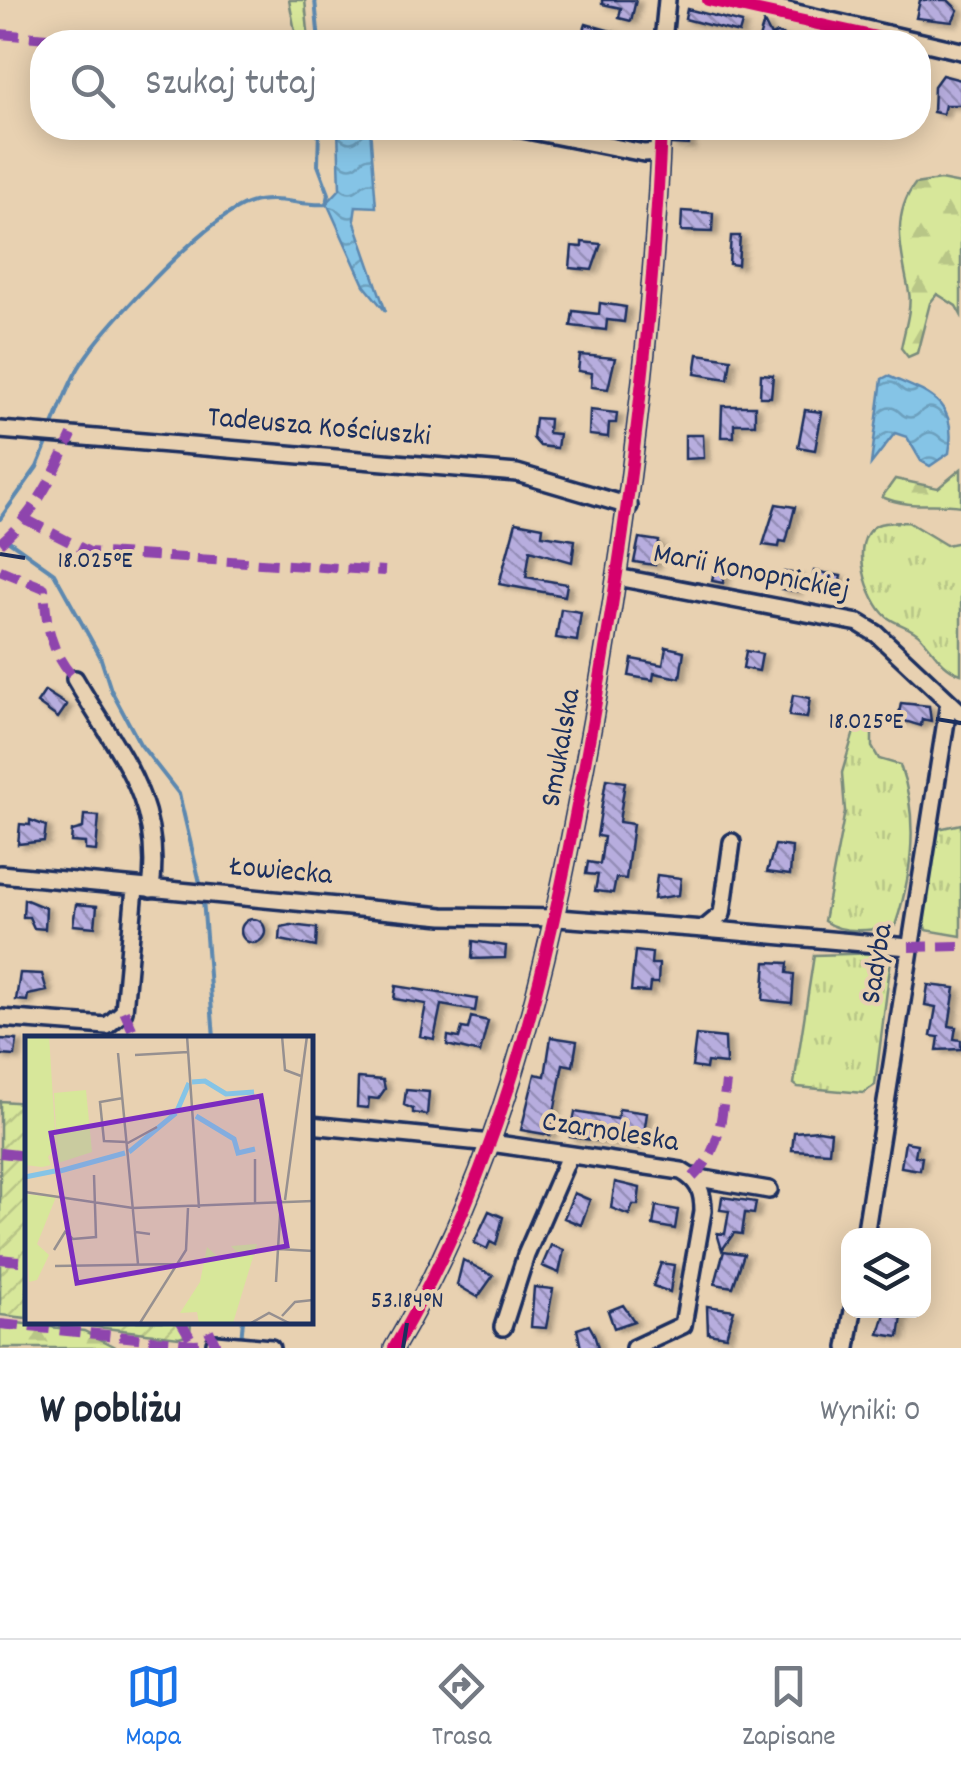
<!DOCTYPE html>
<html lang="pl">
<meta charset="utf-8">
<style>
:root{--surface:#fff;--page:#f2f2f3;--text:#1f2937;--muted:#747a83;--line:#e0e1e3;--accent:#1a73e8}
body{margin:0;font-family:Dekko,sans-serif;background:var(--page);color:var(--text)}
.controls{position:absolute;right:30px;bottom:30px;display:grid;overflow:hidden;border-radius:20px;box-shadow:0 5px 25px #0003}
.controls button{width:90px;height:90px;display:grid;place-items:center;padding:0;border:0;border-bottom:2px solid var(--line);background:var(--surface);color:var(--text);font:50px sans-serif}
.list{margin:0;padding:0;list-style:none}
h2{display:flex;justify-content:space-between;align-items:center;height:130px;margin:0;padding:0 40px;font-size:42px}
h2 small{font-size:32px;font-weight:400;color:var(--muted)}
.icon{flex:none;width:55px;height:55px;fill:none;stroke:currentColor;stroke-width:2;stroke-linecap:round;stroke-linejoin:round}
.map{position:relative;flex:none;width:961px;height:1348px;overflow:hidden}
.search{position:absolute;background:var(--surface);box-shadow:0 5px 25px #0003;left:30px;right:30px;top:30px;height:110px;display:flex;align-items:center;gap:25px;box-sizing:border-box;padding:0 35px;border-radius:40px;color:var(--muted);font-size:38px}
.sheet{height:290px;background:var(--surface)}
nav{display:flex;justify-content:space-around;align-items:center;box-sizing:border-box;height:140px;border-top:2px solid var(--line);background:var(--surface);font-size:28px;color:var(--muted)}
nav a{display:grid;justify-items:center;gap:5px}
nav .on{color:var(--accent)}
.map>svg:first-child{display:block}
.grass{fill:url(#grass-tufts);stroke:#798b7c;stroke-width:2.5}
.forest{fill:url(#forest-firs);stroke:#798b7c;stroke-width:2.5}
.garden{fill:url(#garden-furrows);stroke:#798b7c;stroke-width:2.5}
.water{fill:url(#water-waves);stroke:#5b88b0;stroke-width:2.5}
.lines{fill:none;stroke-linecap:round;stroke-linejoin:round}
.stream{stroke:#5b88b0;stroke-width:4}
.building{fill:url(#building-back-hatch);stroke:#1b2f5e;stroke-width:2.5;filter:url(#shadow)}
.minor-casing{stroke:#1b2f5e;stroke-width:22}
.minor{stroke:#e8d1b1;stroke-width:15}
.quiet{stroke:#8e44ad;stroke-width:10;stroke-dasharray:20 10;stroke-linecap:butt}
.cycleway-casing{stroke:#e8d1b1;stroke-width:19}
.cycleway{stroke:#d6006c;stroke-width:12}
.ticks{fill:none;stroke:#1b2f5e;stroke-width:4}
.labels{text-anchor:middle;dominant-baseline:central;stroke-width:8;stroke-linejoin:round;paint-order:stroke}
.street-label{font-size:30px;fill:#1b2f5e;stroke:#e8d1b1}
.inset-river{fill:none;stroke:#85c4e6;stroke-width:5}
.inset-road{fill:none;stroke:#969090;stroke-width:2.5}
.view{fill:#7b2cbf;fill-opacity:0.15;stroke:#7b2cbf;stroke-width:5}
.inset-edge{fill:none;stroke:#1b2f5e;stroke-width:5}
.ticks-label{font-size:25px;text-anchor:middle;fill:#1b2f5e;stroke:#e8d1b1;stroke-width:8;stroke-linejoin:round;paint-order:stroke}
</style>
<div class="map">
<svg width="961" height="1348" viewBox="0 0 961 1348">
<defs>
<pattern id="grass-tufts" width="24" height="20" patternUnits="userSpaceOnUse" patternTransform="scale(2.5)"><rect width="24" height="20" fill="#d7e79a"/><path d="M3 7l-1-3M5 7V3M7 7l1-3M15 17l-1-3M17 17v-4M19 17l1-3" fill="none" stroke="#b8c687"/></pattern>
<pattern id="forest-firs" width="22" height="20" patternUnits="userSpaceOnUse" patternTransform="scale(2.5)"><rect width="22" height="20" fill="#d7e79a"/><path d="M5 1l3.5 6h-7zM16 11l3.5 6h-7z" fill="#b8c687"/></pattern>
<pattern id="garden-furrows" width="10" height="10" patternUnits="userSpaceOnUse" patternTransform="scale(2.5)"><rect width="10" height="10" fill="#d7e79a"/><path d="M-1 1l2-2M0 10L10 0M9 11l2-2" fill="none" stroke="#b8c687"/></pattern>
<pattern id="water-waves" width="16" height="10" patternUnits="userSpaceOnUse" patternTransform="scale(2.5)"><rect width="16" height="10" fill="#85c4e6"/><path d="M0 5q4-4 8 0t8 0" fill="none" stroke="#6ca0be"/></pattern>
<pattern id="building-back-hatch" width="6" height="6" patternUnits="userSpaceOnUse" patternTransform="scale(2.5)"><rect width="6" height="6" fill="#b7adde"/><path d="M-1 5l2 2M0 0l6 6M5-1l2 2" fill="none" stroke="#948db7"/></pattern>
<filter id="shadow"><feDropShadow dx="5.5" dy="3" stdDeviation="2.5" flood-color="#0004"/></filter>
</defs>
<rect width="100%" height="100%" fill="#e8d1b1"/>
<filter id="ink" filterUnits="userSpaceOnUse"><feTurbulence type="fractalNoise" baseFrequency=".01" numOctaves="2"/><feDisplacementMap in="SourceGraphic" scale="20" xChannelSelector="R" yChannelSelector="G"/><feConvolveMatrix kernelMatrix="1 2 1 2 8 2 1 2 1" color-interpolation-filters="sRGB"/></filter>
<g filter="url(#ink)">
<path class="grass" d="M289,0h16l4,42h-12z
M908,522l38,23 15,-3v132c-19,-6 -27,-23 -40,-37 -9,-10 -24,-12 -34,-20 -19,-16 -40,-77 -10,-92 9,-4 22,-2 31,-3z
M866,718l6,5v24l7,12 21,6c19,52 12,110 -5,161 -22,4 -52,9 -71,-5l21,-110 -3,-38 14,-48z
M961,824v112l-35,-6 -3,-12 15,-89z
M882,953l9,6 -16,126 -12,8 -65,-6 -4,-3 20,-129z"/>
<path class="forest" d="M940,180l21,4v131l-5,-9 -19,-12 -7,9 -13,50 -9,4 -7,-9c3,-16 11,-40 8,-56 -7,-37 -19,-75 6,-108z
M961,469v37c-29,-4 -50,3 -79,-9l13,-18 43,9z
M0,1321l84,10 34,17h-118z"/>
<path class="garden" d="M0,1101l27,2v215l-27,-3z
M191,1321l-1,13 -11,3 -132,-16z"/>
<path class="water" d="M338,128h32l6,79 -20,-1 -2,14 32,92 -22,-27 -37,-82 13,-14z
M888,376c42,18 70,25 61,77l-19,13 -9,-5 -14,-24 -12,-4 -24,31 11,-85z"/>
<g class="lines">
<path class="stream" d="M315,0l4,42
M53,425c10,-24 18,-48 34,-70 25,-36 123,-140 163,-152 24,-8 52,3 77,1l2,-10 -11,-29 1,-37
M0,519l37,-52 10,-24
M9,541l45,32 46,83 11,34 29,54 39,50 21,89
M203,899l11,139
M241,1341l2,-21"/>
</g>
<path class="building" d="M602,0h34l-5,21 -12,-3 2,-10 -19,-4z
M920,0h28l10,10 -6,12 -36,-4z
M687,9l55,14 -3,10 -54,-14z
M764,22l7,14 6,-3 23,9h-42z
M586,24l33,9 -3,9 -35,-3z
M942,75l19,5v25h-16l-2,9 -10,-2 1,-26z
M673,128h17l-1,17 -17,-1z
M682,211l31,2 -1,19 -31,-1z
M731,236h9l-2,29 -9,-1z
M582,242l19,2 -9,26 -22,-2 2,-22 10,1z
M600,303l26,4 -2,15 -17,-2 -1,10 -35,-4 2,-15 26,3z
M698,354l33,5 -3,20 -33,-5z
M580,355l35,3 -7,31 -17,-2 1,-14 -14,-2z
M761,374l12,1 -2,22h-11z
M722,406h33v18h-21v13h-13z
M590,410l27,3 -1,10h-7l-1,14 -19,-2z
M805,410l17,2 -7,38 -17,-3z
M535,418l14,1 -1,14 11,1 -2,14 -17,-2 -7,-8z
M685,435h18l1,23 -19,1z
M776,504l19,3 -9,35 -6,-1 -1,6 -16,-2z
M516,522l27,5 -1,8 33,5 -3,22 -42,-12 -4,27 41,7 -2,12 -66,-12z
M639,538l20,3 -4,24 -21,-3z
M715,564l11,2 -3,17 -11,-2z
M814,571l27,5 -3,12 -5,3 -21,-8z
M784,572l15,2 -2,17 -16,-2z
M561,609l20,3 -4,29 -21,-3z
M666,647l18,4 -4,27 -26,-5 -1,7 -24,-4 3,-17 31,6z
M746,651l16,3 -3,17 -16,-3z
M45,691l22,14 -9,13 -21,-15z
M793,695l17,3 -3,20 -18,-2z
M901,703l28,3 2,15 -9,-2 -1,7 -23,-7z
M606,779l19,3 -6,40 14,2 -7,55 -10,-1 -3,15 -18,-2 3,-16 -12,-1 2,-12 12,2 4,-27 -7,-1z
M84,815l15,1 -3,35 -11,-1v-7l-14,-1 1,-11 11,-3z
M30,820l16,6 -2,15 -26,3 2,-20 10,1z
M775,845l17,2 -2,28 -23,-3z
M657,875l24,3 -2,17 -25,4z
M24,899l22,9 -1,21 -11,-1 -5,-11h-6z
M76,904l21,2 -2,21 -22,-2z
M241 931a12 12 0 1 1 24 0a12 12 0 1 1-24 0Z
M291,925l26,3 -1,19 -36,-7 1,-13z
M473,941l33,5 -1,12 -33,1z
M635,951l17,2 -1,11h8l-1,19h-8l-1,9 -18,-1z
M766,962l22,1 -1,10 7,1 -2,29 -29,-3z
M20,973l22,1 5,17 -19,4 -1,6 -11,-1z
M928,985l27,3 -6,38 7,1 -2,12 7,1v9l-24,1 2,-13 -8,-1 5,-29 -11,-2z
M396,986l81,13 -2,12 -34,-6 -7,34 -14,-3 6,-32 -32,-5z
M471,1017l17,4 -8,32 -33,-8 1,-9 11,2 3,-10 6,1z
M696,1035l29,3 1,26 -19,-2 -1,7 -14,-2z
M551,1037l26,4 -4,25 -10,-2 -13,71 -29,-5 14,-56 10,2z
M0,1039l17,1 -2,16 -15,-1z
M358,1078l25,2 2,9 -7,10 -9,-1 -1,10 -11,-1z
M406,1090l23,2 -2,23 -14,-2v-4l-9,-4z
M619,1109l28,4 -4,28 -6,-1 -1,6 -66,-9 5,-25 42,7z
M819,1130l12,2 -2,20 -37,-2 2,-18z
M905,1142l12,2 -2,12 7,1 -2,13 -19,-3z
M615,1182l25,6 -2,17h-5l-4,10 -18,-7z
M574,1193l16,7 -9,25 -17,-7z
M722,1197l34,5 -2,12 -9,-1 -3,21 -8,-1 -12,17 -5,-17 8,1 4,-23 -9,-1z
M656,1206l22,4 -3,19 -22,-4z
M489,1211l14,6 -7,28 -6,-3 -3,7 -13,-6z
M551,1245l13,5 -5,23 -17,-7z
M724,1251l20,3 -11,33 -18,-3z
M463,1260l30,16 -15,21 -21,-12z
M661,1263l13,2 -4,27 -17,-6z
M534,1287l19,2 -7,39 -15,-1z
M623,1305l11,16 -20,7 -6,-17z
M707,1306l27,4 -8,26 -18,-3z
M886,1310h17l-4,27 -20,-3z
M589,1325l5,9 4,14h-17l-4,-19z"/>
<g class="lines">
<g class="minor-casing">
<path id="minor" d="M740,0l221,51
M663,42l4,-42
M517,128l127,25 16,-1
M0,430l517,43 112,33
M617,577l242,46 18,11 84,79
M75,679c43,74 88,121 76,210
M0,874l443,42 115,2 146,11 18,-15 10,-72
M704,929l205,18
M0,1018l107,8 17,-15 11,-123
M310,1125l181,18 190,28c18,10 22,21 22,40l-20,114 -49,23
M693,1177l76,13
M865,1236l84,-534
M503,1327l23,-72 43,-99
M215,1343l56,5
M394,1348c117,-198 159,-406 199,-629 35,-196 60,-392 68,-591
M847,1348l6,-38"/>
</g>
<use href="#minor" class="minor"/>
<path class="quiet" d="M0,34l96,8
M25,519l64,33 296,19
M0,543c36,-30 53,-67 72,-108
M0,570l44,18c2,35 6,65 31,91
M909,947l52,-1
M124,1011l12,27
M0,1153l28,3
M693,1177c28,-26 28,-58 33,-95
M0,1259l28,3
M180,1320l14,24
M0,1324l194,20 21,-1 -11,-23"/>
<g class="cycleway-casing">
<path id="cycleway" d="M708,0l191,42
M394,1348c117,-198 159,-406 199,-629 35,-196 60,-392 68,-591"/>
</g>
<use href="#cycleway" class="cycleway"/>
</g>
</g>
<path class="ticks" d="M0,554l25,4M936,719l25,4M403,1348l4,-25"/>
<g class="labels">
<g class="street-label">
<text transform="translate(319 429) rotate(5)">Tadeusza Kościuszki</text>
<text transform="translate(751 574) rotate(11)">Marii Konopnickiej</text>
<text transform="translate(563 748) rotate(-80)">Smukalska</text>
<text transform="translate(281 873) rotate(5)">Łowiecka</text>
<text transform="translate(879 964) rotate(-81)">Sadyba</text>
<text transform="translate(610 1134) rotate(9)">Czarnoleska</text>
</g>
</g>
<g transform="translate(25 1036)">
<rect width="288" height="288" fill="#e8d1b1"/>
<path d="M0,0h24l7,110 -8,11 3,8 -9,2 -17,-2zM0,158l31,3 -19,47 12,11 -12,25 -8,2zM232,208l-24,79h-34l-2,-11 -17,1 20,-31 7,-35 13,12 19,-5 -8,-8z" fill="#d7e79a"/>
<path d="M61,54l6,62 -34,11 -4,-70z" fill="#d7e79a"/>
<path class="inset-river" d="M167,46l13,-1 21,13 28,-2M152,75l12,-28M171,80l38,23 4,14 17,-4M104,116l47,-39M35,135l65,-18M0,141l30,-6"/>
<path class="inset-road" d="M162,0l12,172M257,0l3,34 16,6M93,17l17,179 15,2M110,19l53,-3M98,62l-23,4 4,39 22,1M101,108l31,-17M0,156l108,16 180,-7M260,164l22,-164M230,167v-44M110,197l3,31M254,213l34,2M29,214l11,-18 8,7 23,-2 -2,-62M30,230l122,-2M251,246l5,-82M257,280l13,-14 18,-2M115,287l46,-73 2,-42M226,287l18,-10 20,10"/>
<path class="view" d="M236,60l26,150 -210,37 -26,-150z"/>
<rect width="288" height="288" class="inset-edge"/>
</g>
<g class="ticks-label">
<text x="95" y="567">18.025°E</text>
<text x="866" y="728">18.025°E</text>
<text x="407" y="1307">53.184°N</text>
</g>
</svg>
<div class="controls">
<button><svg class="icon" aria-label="layers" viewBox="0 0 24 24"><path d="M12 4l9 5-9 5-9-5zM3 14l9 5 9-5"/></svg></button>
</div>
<div class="search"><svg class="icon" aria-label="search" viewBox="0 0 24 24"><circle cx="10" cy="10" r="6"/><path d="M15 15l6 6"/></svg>Szukaj tutaj</div>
</div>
<section class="sheet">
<h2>W pobliżu<small>Wyniki: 0</small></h2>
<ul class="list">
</ul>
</section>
<nav>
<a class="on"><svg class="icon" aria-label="map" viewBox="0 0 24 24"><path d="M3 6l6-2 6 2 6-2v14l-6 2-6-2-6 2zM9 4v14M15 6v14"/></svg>Mapa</a>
<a><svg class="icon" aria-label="directions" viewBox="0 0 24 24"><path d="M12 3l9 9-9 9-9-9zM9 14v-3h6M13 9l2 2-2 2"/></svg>Trasa</a>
<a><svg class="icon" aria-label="saved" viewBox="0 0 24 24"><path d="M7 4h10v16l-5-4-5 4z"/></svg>Zapisane</a>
</nav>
